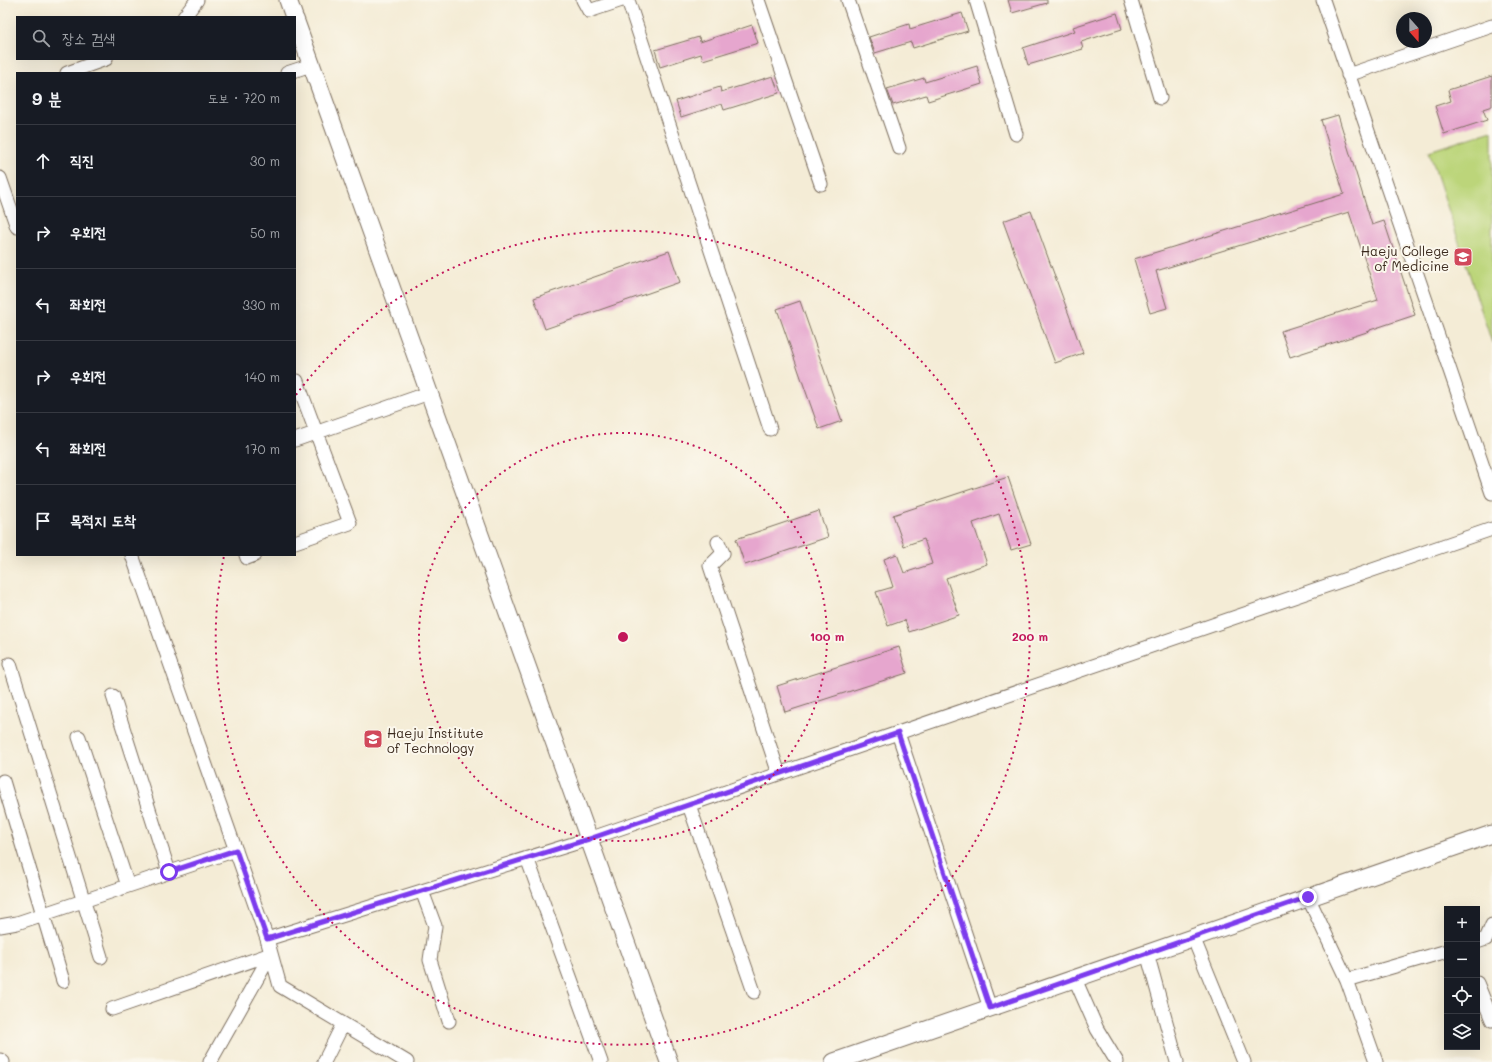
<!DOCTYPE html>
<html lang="ko">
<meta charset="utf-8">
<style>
:root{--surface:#171b24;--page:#20242c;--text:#f1f3f6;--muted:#9ea1a6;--line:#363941}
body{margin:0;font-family:Mali,"Poor Story",sans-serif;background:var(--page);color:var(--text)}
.controls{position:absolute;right:12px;bottom:12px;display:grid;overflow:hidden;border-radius:0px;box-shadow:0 4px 16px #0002}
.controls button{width:36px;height:36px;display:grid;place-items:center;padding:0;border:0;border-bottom:1px solid var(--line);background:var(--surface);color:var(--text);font:20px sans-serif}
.compass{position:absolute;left:1396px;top:12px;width:36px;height:36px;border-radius:50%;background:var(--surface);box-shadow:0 4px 16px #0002;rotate:159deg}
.stop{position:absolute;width:12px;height:12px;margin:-9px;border:3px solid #7c3aed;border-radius:50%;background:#fff}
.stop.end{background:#7c3aed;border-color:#fff;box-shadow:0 1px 4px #0008}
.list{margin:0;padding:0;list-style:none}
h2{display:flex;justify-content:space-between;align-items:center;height:52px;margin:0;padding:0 16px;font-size:17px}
h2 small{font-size:13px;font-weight:400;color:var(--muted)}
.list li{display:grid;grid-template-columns:26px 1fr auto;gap:12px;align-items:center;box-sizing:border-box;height:72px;padding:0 16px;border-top:1px solid var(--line)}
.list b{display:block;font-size:15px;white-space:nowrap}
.list em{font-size:13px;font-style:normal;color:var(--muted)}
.icon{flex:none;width:22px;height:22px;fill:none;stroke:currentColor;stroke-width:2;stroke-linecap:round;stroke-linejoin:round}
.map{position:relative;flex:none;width:1492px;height:1062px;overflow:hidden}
.search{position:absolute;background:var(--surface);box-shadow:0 4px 16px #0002;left:16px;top:16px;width:280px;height:44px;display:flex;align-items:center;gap:10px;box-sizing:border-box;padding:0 14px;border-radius:0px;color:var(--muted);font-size:15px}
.panel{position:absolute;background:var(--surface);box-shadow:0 4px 16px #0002;left:16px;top:72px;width:280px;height:484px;border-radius:0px}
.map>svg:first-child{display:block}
.green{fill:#bcd57a;stroke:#7c804c}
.building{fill:#e6a6ce}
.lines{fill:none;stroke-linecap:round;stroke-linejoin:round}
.minor-casing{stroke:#7c6e5e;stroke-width:15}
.major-casing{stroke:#7c6e5e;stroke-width:19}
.minor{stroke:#fff;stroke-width:13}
.major{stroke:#fff;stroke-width:17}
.route{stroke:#7c3aed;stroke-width:5}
.ring{fill:none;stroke:#c2185b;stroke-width:2;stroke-dasharray:2 4}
.labels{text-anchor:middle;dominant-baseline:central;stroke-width:4;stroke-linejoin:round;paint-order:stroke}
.poi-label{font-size:13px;fill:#3b2a1e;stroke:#fbf7ec;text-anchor:end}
.centre{fill:#c2185b;stroke:#fbf7ec;stroke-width:2}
.ring-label{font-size:12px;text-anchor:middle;font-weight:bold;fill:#c2185b;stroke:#fbf7ec;stroke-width:4;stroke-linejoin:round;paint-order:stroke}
</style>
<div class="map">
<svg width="1492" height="1062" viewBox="0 0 1492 1062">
<rect width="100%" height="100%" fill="#fbf7ec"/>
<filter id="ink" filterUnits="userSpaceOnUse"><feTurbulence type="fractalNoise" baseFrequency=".025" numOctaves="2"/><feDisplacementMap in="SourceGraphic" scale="8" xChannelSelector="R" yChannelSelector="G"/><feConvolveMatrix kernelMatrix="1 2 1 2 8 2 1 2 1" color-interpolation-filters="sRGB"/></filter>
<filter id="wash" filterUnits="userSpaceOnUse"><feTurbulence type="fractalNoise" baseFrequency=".012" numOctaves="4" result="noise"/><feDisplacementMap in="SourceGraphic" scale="16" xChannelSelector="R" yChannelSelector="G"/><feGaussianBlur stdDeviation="0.9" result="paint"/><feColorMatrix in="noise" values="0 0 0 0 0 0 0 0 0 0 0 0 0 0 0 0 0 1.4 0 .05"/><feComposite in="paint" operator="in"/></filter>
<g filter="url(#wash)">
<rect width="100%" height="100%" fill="#f4ecd6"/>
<path class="green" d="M1492,131v212l-63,-192z"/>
<g id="blocks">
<path class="building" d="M1008,0h39v3l-35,10z
M962,13l6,18 -55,17 -2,-6 -36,11 -6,-16 40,-13 1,5z
M1117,13l5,16 -41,13 2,7 -55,16 -5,-17 52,-17 -2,-4z
M752,25l6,18 -55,17 -2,-6 -41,13 -5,-17 44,-13 1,5z
M977,66l5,18 -54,17 -2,-6 -33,10 -6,-16 37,-11 1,4z
M773,76l6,17 -55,17 -2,-6 -41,13 -5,-16 44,-14 1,5z
M1492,76v30l-9,3 4,11 -43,14 -9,-28 16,-5 -3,-11z
M1338,115l34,110 12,-4 31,94 -45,15v1l-80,26 -9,-26 97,-31 -29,-88 -193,59 11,37 -17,5 -16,-54 210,-65 -23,-74z
M1031,211l52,142 -28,10 -52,-142z
M669,251l11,31 -135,47 -11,-31z
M800,301l42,120 -23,8 -42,-120z
M1008,477l23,67 -20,6 -12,-36 -26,9 14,41 -41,14 13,37 -50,17 -4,-12 -17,6 -12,-34 17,-5 -9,-28 13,-5 7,19 28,-9 -8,-25 -20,7 -11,-31z
M819,511l9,26 -83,28 -9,-26z
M899,647l8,26 -122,39 -8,-26z"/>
</g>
</g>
<g filter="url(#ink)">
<use href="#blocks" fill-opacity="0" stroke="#7c6e5e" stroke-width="1"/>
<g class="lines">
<g class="minor-casing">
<path id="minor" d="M583,0l6,11 33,-11
M628,0l142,429
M758,0l63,184
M848,0l51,148
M976,0l40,134
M1131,0l29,98
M1323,0l169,493
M184,17l13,-17
M67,73l39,-14
M287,73l24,-8
M1348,75l144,-49
M0,178l17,49
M295,381h2l53,142 -55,19
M295,440l134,-47
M718,542l5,11 -13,13 69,208
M132,555l135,384 322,-100 903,-310
M246,555l1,3 8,-3
M10,664l91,293
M113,696l56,176
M898,733l92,275
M79,737l49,149
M3,781l60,200
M689,805l65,187
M527,858l74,204
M422,891l13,35 -5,34 19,61
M1308,897l39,83 29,82
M0,926l17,-3 219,-73
M1193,937l51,125
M267,939l13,47 127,76
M1477,942l9,-3 6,-14
M1147,953l30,109
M1075,979l22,50 20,33
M1347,980l100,-29
M1477,983l15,37
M112,1009l159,-55
M0,1060l3,2
M210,1062l61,-108
M324,1062l19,-38"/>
</g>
<g class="major-casing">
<path id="major" d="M288,0l6,17
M295,19l374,1043
M834,1062l658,-228"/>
</g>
<use href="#minor" class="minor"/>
<use href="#major" class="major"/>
</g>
</g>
<g class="lines" filter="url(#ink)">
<path class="route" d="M169,872l67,-22 31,89 322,-100 309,-106 92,275 318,-111"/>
</g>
<g class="ring">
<circle cx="623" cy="637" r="204"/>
<path d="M296 395A407 407 0 1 1 224 556"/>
</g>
<defs>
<g id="university-square" transform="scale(1)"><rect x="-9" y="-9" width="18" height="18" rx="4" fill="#d1495b" stroke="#fbf7ec"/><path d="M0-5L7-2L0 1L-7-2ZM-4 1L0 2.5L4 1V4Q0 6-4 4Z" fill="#fff"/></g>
</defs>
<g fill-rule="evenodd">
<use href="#university-square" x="1463" y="257"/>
<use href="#university-square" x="373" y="739"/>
</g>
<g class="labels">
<g class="poi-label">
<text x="1449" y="250">Haeju College<tspan x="1449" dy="15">of Medicine</tspan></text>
<text x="387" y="732" text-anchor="start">Haeju Institute<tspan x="387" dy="15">of Technology</tspan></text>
</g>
</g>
<circle cx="623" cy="637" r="6" class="centre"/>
<g class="ring-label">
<text x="827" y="641">100 m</text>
<text x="1030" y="641">200 m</text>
</g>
</svg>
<div class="controls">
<button>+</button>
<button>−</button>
<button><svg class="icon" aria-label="locate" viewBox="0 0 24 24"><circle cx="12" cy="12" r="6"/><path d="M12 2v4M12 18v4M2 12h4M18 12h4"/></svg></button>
<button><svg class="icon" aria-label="layers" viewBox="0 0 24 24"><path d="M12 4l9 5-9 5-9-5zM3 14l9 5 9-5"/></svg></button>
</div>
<svg class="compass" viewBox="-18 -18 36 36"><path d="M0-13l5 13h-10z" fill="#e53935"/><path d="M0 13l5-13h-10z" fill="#9ea1a6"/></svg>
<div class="stop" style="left:169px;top:872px"></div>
<div class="stop end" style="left:1308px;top:897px"></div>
<div class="search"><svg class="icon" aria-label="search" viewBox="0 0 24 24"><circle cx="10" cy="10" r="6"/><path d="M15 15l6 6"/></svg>장소 검색</div>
<section class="panel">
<h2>9 분<small>도보 · 720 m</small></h2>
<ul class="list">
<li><svg class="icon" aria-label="ahead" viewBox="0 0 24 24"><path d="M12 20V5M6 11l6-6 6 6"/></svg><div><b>직진</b></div><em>30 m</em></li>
<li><svg class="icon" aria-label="right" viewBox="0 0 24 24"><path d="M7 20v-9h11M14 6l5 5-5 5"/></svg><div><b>우회전</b></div><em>50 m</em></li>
<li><svg class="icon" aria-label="left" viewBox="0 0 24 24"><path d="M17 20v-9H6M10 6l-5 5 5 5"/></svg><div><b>좌회전</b></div><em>330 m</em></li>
<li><svg class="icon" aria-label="right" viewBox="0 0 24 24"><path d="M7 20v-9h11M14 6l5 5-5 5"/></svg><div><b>우회전</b></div><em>140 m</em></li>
<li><svg class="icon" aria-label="left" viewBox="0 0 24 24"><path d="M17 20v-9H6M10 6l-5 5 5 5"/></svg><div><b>좌회전</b></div><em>170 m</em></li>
<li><svg class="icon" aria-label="arrive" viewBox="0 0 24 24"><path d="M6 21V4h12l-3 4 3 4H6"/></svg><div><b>목적지 도착</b></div></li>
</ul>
</section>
</div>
